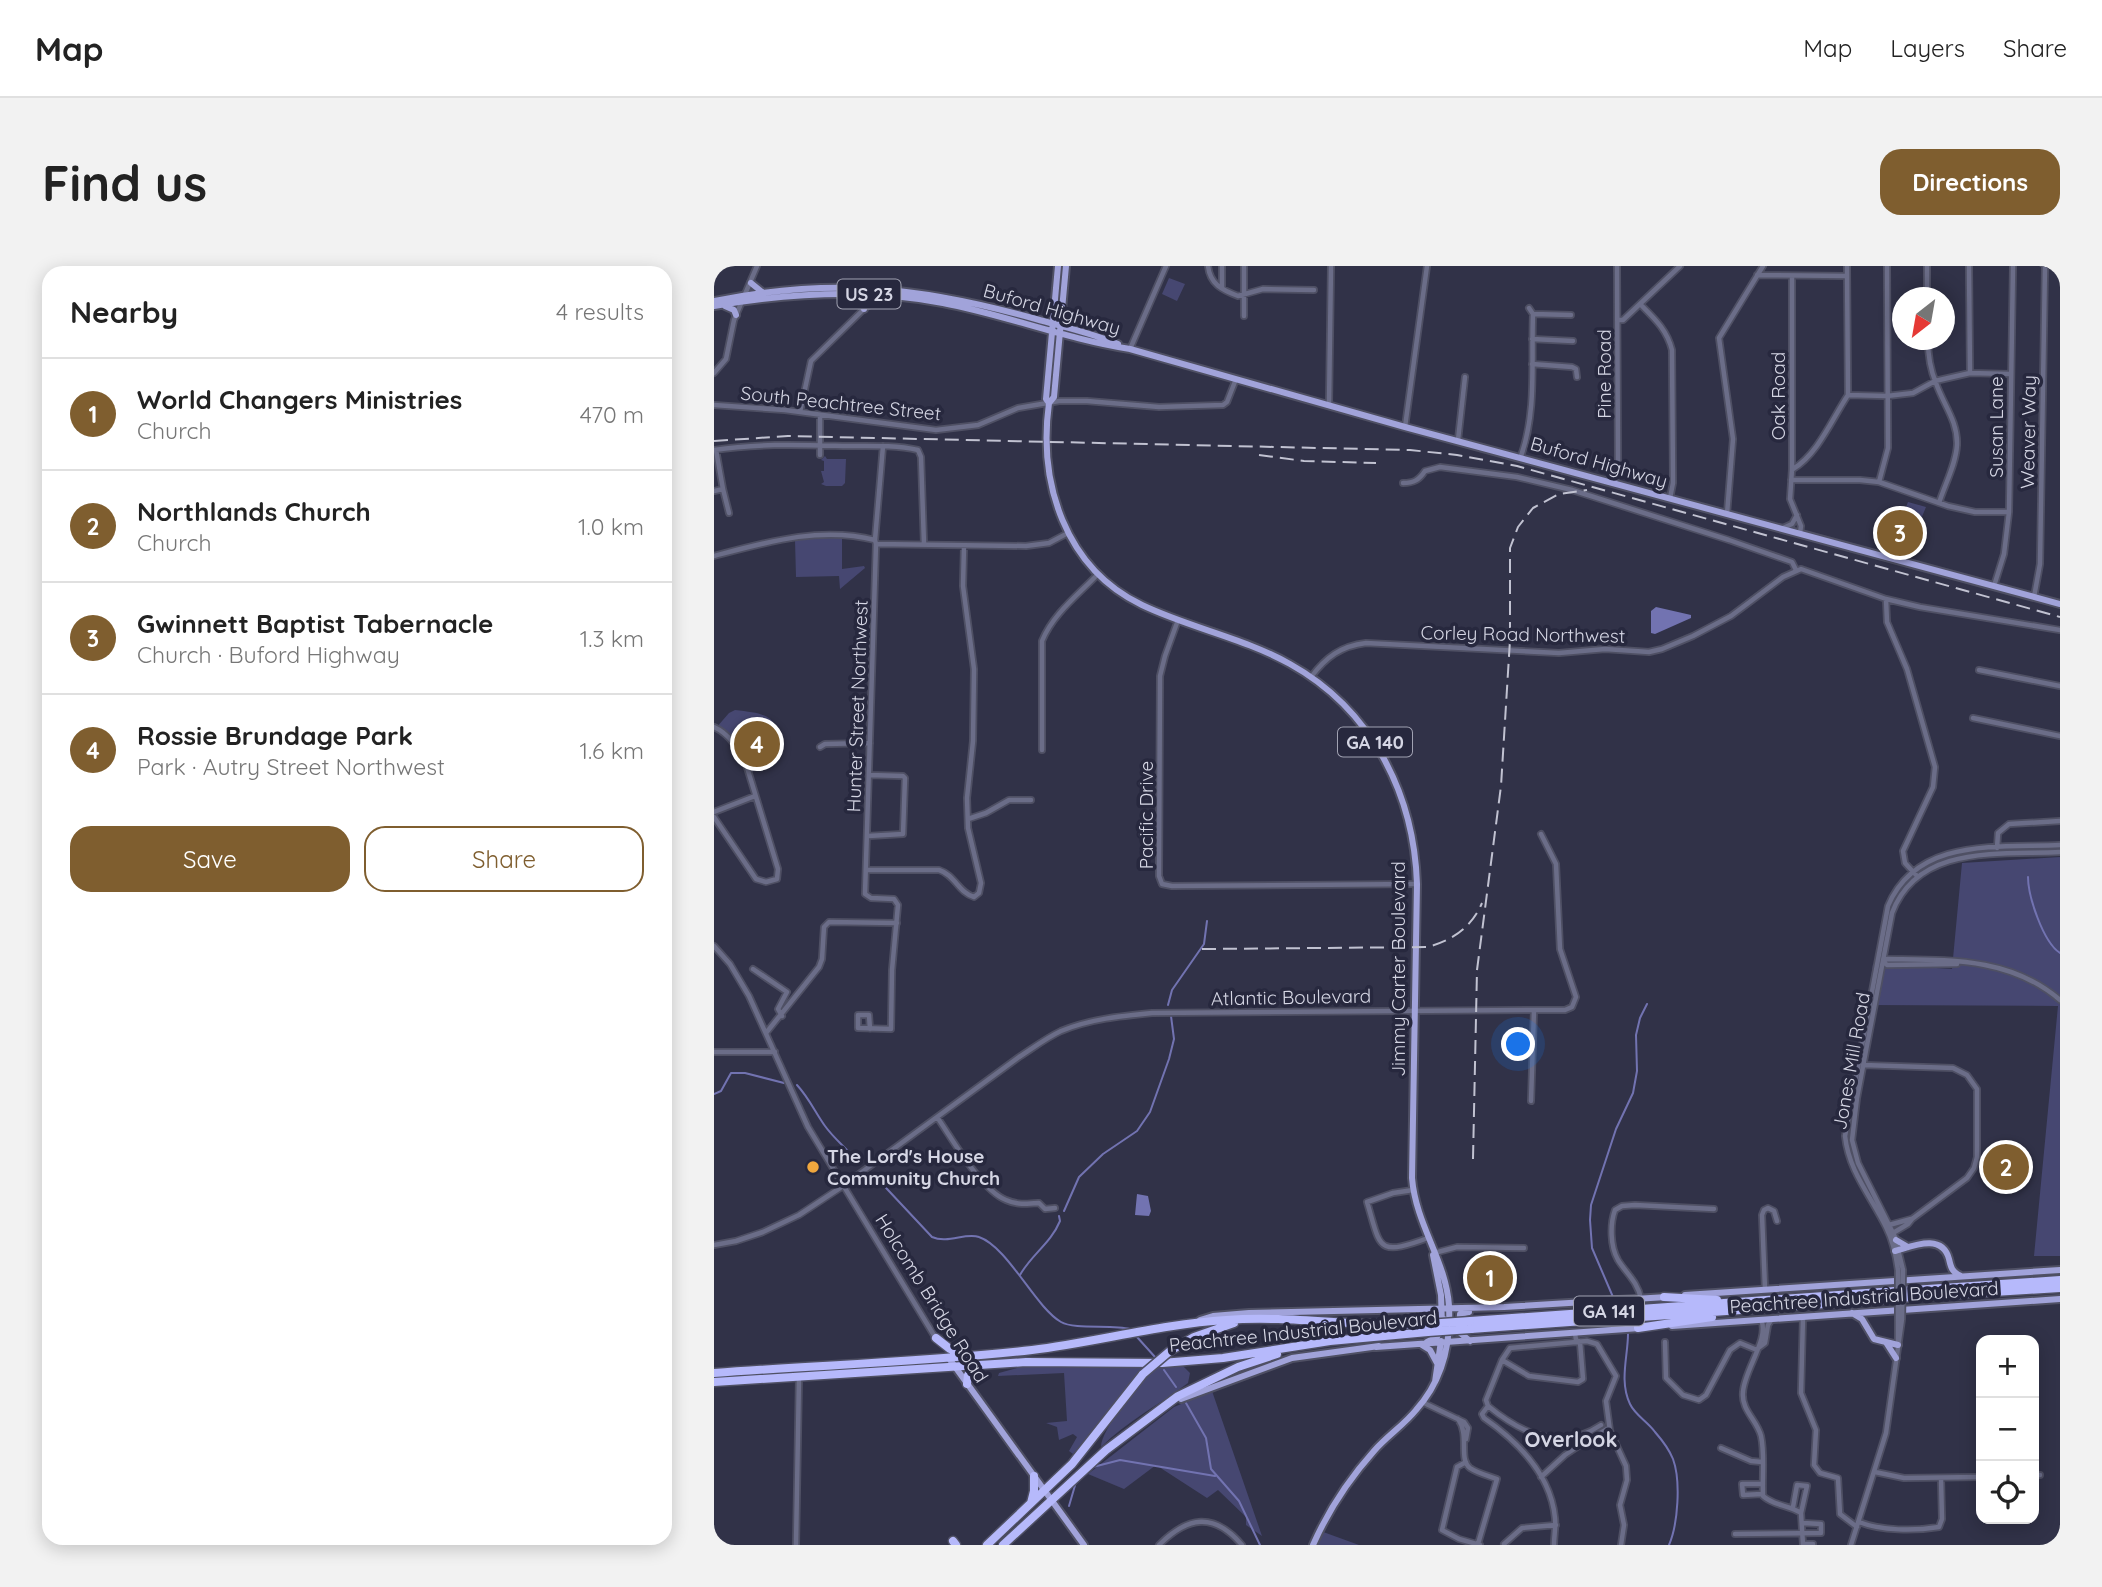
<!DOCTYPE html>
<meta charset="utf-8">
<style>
:root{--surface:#fff;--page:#f2f2f2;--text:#222;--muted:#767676;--line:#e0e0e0;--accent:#7f5e2f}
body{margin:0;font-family:Quicksand,sans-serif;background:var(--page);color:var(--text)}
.controls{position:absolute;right:21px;bottom:21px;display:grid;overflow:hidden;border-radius:14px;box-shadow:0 4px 18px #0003}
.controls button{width:63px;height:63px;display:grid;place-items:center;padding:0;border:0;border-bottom:2px solid var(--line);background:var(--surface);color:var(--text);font:35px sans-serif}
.compass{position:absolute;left:1178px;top:21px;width:63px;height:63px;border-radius:50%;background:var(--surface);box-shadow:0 4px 18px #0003;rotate:211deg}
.you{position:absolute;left:805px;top:779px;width:24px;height:24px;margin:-18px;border:5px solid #fff;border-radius:50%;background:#1a73e8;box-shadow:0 0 0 10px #1a73e833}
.badge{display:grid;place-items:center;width:46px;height:46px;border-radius:50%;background:var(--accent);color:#fff;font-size:23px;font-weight:700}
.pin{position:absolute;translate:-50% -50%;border:4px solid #fff;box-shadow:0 2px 7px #0006}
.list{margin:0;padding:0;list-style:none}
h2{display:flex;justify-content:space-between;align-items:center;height:91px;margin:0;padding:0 28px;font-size:30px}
h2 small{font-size:23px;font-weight:400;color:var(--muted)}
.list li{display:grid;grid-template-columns:46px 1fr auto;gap:21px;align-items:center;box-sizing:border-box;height:112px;padding:0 28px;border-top:2px solid var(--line)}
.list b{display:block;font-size:26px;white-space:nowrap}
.list p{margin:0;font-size:23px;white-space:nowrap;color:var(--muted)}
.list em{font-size:23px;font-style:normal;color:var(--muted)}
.actions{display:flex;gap:14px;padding:21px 28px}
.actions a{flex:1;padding:16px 0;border:2px solid var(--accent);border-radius:21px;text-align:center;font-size:24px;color:var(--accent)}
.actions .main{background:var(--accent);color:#fff}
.icon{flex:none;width:38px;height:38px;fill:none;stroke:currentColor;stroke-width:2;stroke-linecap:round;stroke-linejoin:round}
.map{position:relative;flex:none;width:1346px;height:1279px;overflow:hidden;border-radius:21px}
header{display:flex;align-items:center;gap:42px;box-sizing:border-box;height:98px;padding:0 35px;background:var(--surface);border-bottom:2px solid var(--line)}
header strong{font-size:33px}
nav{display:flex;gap:38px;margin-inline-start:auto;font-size:24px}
.intro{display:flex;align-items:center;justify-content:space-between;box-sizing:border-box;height:168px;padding:0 42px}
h1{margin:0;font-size:49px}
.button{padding:18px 32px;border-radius:21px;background:var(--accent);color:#fff;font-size:24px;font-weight:700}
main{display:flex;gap:42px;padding:0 42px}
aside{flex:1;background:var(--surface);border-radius:21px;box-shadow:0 4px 18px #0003}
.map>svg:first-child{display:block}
.green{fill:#464771}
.water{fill:#7273b1}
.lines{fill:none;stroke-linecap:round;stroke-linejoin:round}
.stream{stroke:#7273b1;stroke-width:2}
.minor-casing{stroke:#4f5064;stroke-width:8}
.major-casing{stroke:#4f5064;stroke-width:10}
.highway-casing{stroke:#4f5064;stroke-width:11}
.minor{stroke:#6b6d88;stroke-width:4.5}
.major{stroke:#a1a3da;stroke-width:6}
.highway{stroke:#b6b9fb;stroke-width:8}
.rail{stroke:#c1c2d1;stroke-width:2;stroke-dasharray:14 7;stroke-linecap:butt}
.minor-bridge-casing{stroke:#4f5064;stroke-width:8;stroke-linecap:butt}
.highway-bridge-casing{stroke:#4f5064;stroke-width:11;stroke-linecap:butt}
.minor-bridge{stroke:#6b6d88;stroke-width:4.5}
.highway-bridge{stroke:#b6b9fb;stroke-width:8}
.poi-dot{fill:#f0a73e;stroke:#27283e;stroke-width:2.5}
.labels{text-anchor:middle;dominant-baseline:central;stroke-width:7;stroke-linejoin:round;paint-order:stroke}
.shield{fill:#27283e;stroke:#a1a2b2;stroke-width:2}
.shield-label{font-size:18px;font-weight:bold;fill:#d5d6e4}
.street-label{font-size:19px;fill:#d5d6e4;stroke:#27283e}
.poi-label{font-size:19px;font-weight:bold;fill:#d5d6e4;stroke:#27283e;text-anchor:start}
.neighbourhood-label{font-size:21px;font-weight:bold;fill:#d5d6e4;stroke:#27283e}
</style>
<header>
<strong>Map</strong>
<nav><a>Map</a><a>Layers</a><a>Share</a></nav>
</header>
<div class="intro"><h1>Find us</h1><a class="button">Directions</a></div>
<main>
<aside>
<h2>Nearby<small>4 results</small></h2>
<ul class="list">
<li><span class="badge">1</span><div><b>World Changers Ministries</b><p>Church</p></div><em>470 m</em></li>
<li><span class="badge">2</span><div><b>Northlands Church</b><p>Church</p></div><em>1.0 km</em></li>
<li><span class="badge">3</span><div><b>Gwinnett Baptist Tabernacle</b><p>Church · Buford Highway</p></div><em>1.3 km</em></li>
<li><span class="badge">4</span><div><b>Rossie Brundage Park</b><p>Park · Autry Street Northwest</p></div><em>1.6 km</em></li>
</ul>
<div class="actions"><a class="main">Save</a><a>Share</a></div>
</aside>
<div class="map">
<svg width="1346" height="1279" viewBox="0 0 1346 1279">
<rect width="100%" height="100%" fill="#313248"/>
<path class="green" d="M455,12l16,6 -8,17 -15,-7z
M111,190l2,3h19l-1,24 -3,3h-16l-5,-2 3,-2 -3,-11h3v-10l-3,-1z
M1194,236l18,5 -7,17 -18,-4z
M108,271l20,1v31l22,-3 1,2 -25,21 -1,-13 -43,1 -1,-37z
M21,444c34,4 44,5 45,43l-31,21 -11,-26 -22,-20 13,-15z
M1346,591v399h-26l24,-250 -191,-1 6,-41 79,5 10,-106z
M467,1098l9,9 -2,10c-29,22 -61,38 -87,64 0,-19 41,-66 56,-81z
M431,1099l-72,89 -4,-3 8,-14 -4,-3 -14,6 -2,-13 -11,-4 21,-2 -3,-48 -66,3 1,-3 22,-6z
M498,1125l50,145 -16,-11v-8l-28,-27 -11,8 -51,-33 -32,24 -36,-15 86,-67z
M601,1263l44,16h-49z"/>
<path class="water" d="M942,341l35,8v3l-36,16 -4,-1v-22z
M423,928l11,2 3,15 -2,5 -14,-1z"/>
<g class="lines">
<path class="stream" d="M1314,611c0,19 15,65 32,76
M454,739l4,-15 32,-46 3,-23
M83,819c12,13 18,27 28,41 10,14 24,24 34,38
M0,828l7,-3 10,-18h14l39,10
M159,908l59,63c16,7 34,-5 47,0 29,10 56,70 82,85 14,8 52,2 69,7
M350,945l15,-34 24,-23 34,-23 13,-19 19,-53 5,-20 -3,-23
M306,1009c11,-20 31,-32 40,-54l-1,-5
M899,1031l-21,-49 -2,-28 1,-15 25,-76 17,-36 4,-22 -1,-36 4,-17 7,-14
M914,1068c0,22 -9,47 2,70 5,11 18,18 25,28 7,8 14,17 18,27 8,22 5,65 -4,86
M423,1071l18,20
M450,1104l12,17
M472,1137l20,35 5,31 28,32 21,44
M379,1201l27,-7 95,16
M355,1240l7,-24"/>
<g class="minor-casing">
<path id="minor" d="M494,0c2,18 14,24 30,30l25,-7 51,1
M530,0v50
M1133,0l1,129
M1255,0l1,107
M1043,9l90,1
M1078,10v193l-2,30 11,27 -1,7
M508,22v-22
M1213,32v-32
M926,38c15,15 27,26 32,46l1,133 -3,15
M815,42l4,6 38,1
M904,54h5l57,-54
M818,73l41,2
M1214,74c0,14 2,29 8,43 7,21 22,38 21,62 -1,19 -12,39 -18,58
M416,83l36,-83
M818,98l40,3 4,2 1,8
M0,107l12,-14 8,-39 23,-54
M1134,129l39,1 26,-3 22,-12 35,-8 40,1
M0,139l71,5 151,20 42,-5 40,-17 41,-7h28l72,6 64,-2 4,-3 9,-23
M615,139l2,-139
M86,146l11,-51 57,-56 5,-13
M691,161l22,-161
M744,174l7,-63
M0,184c44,-7 90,-5 134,-4 24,0 47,-1 70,4l3,7 3,87
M106,189v-40
M807,190c16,-45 10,-95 12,-142
M1079,203c25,-15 39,-50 55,-74
M1077,214h69l19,2 69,24 27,6h34
M901,216l3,-19 -1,-197
M1165,216l9,-34 -1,-182
M689,217c11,0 16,-3 22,-12l15,-4 77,10 55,13 157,50 63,22 4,8
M9,223l6,24
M0,225l9,-2 -7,-39
M1013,248l6,-75 -14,-101 44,-72
M1069,262l9,-4 5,-9
M161,274l8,-94
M0,290c53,-14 107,-30 161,-16l1,4 150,2 23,-3 19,-10
M1280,320l10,-32 5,-42 4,-246
M1320,331l6,-33 5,-298
M1172,333l1,23 20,47 28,98 -2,20 -30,64 2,12 12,13
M464,354l-13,36 -5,20 -1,200 3,8 10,2 245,-2
M1265,404l81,16
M597,411c15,-20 30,-31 55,-34l193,10 46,-4 44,3 13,-3 31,-13 38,-20 52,-39 18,-8 85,30 34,8 140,23
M1259,452l87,18
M0,461c16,7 24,22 32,37l32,105 -1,10 -11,3 -10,-3 -42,-62
M106,481l5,-3 45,-1
M328,484v-109c11,-27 36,-46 56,-67
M0,546l41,-16
M254,553l18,-6 23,-13h22
M154,570l35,-2 2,-56 -2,-2 -34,-1
M1283,582l1,-15 11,-9 51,-3
M152,604h73c16,5 20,23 35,27l5,-4 2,-10 -13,-55 -1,-30 6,-57 1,-72 -11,-83 1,-40
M0,680l16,18 19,32 59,131 127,210
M1169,696l4,-3c62,1 123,-2 173,41
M1170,696l3,3 70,-1
M39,703l34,23 -9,17 4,7
M156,763l-1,-14h-11v13l33,1 1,-59 6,-65 -4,-6 -23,-1 -6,-4 11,-350
M52,767l53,-66 3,-8 2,-32 5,-5 68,1
M0,786h61
M1149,799l90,3 14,7 10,14v68l-3,11 -7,10 -55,41 -4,5 -15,9
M817,835l3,-91
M223,851c16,23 44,73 69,83 11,5 21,4 33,3l6,6 10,-1
M699,924l-20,3 -26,9c14,46 9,55 61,36
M1175,959l22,-6
M0,979l22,-4 27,-9 36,-17 41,-27 179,-131c14,-9 27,-19 42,-26 29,-12 60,-15 91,-18l382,-3h31l7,-3 4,-10 -16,-48 -4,-85 -15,-30
M720,987l23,-6 67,1
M1184,1004c-2,-15 -5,-29 -12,-43 -15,-31 -37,-55 -41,-91l43,-230c29,-69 110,-58 172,-61
M1189,1004l-8,-33 -37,-74 -6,-23 5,-42 35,-185c26,-69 107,-58 168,-61
M1051,1023l-3,-74 2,-5 4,-2 6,3 3,10
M927,1033c-3,-17 -15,-26 -23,-39 -8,-14 -8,-36 -3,-50l7,-4 13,-1 79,4
M1089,1051l-2,76 15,37 -2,35 6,8 18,5 2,36 17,13
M1047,1054c9,18 -17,50 -18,72 -2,18 14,28 18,44 4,18 1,41 2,60 11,10 26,9 38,17l2,32
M1184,1054v24
M951,1076l1,36 17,17 16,5 7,-5 24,-45 10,-7 17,7
M1043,1083l8,-6 3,-18 4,-6
M788,1094l27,16 49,6 5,-3 -3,-37 -4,-2 -1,-7
M708,1136l42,20 4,6 -2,11
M774,1140l-2,-6 16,-40 8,-12 77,-7 10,3 19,32 -10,25 4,30 16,35 1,14 -7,25 4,20 -3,20
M774,1140l-6,8 2,4c33,23 67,57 71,100 1,9 -1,18 -1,27
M774,1140c34,28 73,46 113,19
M744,1153c12,16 0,40 12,49 7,5 19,8 27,11l-19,65
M869,1177l26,-15
M1007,1182l30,13 11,1
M752,1196l-9,5 -15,63 17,9 21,6
M1161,1206l29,6 77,-1
M1320,1209h6
M827,1211l24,-22 18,-12 2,-7
M1048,1218h-20l1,11 19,-1
M1079,1241l4,-22 10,1 -6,27
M1145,1256c23,9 55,9 80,5l3,-8 -1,-41
M1021,1268l86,-1v-9l-18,-1
M790,1278l18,-16 34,-3
M1089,1278h10
M82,1279l3,-168
M445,1279c29,-29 55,-33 83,0
M1137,1279l35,-112 16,-114"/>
</g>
<g class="major-casing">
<path id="major" d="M344,0l-12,133 3,4c-11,80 16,165 93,202 48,23 102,33 148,59 81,45 124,129 127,220l-5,294c4,48 34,82 37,128 2,38 -7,75 -33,104 -12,15 -29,26 -42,41 -25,28 -46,60 -61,94
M37,17l11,9
M144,30l6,3v10
M0,35c118,-24 207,-14 322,18 28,8 56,14 82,25
M154,39l15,-11
M0,40c75,-13 153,-18 229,-3 63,12 123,36 187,46l275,78 655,177
M11,40l9,4 2,5
M335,137l5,-6 12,-131
M1182,974l12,7
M1181,985c18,-5 47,-18 54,8 2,9 3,13 12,17
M719,989l8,40 1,29
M971,1029l375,-25
M755,1046l-9,2 -1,18 11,9
M1138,1047l10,6 12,20 24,6
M486,1054l13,-4 36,-3 255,-6 163,-10
M958,1060l388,-27
M713,1076l10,-5 7,-18
M1173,1078l9,14
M708,1079l8,5 7,13
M662,1081l264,-19
M234,1091l136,188
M721,1116l6,-41
M467,1133l111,-41 87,-12"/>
</g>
<g class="highway-casing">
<path id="highway" d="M1184,1025l162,-11
M950,1031l53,3
M1184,1032l162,-10
M756,1055l425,-30
M924,1062l74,-11
M757,1063l424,-30
M222,1072l14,11 12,6
M456,1085l24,-14 40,-14
M0,1107c106,-8 213,-11 318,-23 65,-8 129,-26 194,-30 68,-5 134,8 201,4
M0,1116l312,-20 136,1 61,-5 107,-17 98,-9
M253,1118l1,-9 7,-10
M317,1237l3,-12v-15
M239,1275l3,4
M273,1279l85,-81 71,-90
M289,1279l103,-95 72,-54 60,-29 39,-13"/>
</g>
<use href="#minor" class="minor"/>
<use href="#major" class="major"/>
<use href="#highway" class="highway"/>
<path class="rail" d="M0,175l74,-5 622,14 47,5 60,11 543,151
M545,189l45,6 72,2
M488,683l225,-2c25,-6 45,-20 55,-44
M759,893l4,-189 24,-184 9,-146v-92l8,-21 15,-19 26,-14 28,-4"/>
<g class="minor-bridge-casing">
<path id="minor-bridge" d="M1188,1053l1,-49
M1184,1054v-50"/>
</g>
<g class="highway-bridge-casing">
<path id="highway-bridge" d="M713,1058l43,-3
M714,1066l43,-3
M429,1108l27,-23"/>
</g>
<use href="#minor-bridge" class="minor-bridge"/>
<use href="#highway-bridge" class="highway-bridge"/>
</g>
<circle class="poi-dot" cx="99" cy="901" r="7"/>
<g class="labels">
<g class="shield">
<rect x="123.5" y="13.5" width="63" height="29" rx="5"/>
<rect x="624" y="461.5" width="74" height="29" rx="5"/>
<rect x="860" y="1030.5" width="70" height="29" rx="5"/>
</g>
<g class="shield-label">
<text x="155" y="28">US 23</text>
<text x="661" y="476">GA 140</text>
<text x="895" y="1045">GA 141</text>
</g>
<g class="street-label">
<text transform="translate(338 43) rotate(16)">Buford Highway</text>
<text transform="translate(890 108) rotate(-90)">Pine Road</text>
<text transform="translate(1064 130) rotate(-90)">Oak Road</text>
<text transform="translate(127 137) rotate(6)">South Peachtree Street</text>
<text transform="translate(1282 161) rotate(-90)">Susan Lane</text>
<text transform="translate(1314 166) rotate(-89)">Weaver Way</text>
<text transform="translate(885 196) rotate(16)">Buford Highway</text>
<text transform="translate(809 368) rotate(1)">Corley Road Northwest</text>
<text transform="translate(143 440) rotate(-88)">Hunter Street Northwest</text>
<text transform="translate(432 549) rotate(-90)">Pacific Drive</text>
<text transform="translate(684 703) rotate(-90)">Jimmy Carter Boulevard</text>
<text transform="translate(577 731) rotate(-1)">Atlantic Boulevard</text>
<text transform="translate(1137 795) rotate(-80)">Jones Mill Road</text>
<text transform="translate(1150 1031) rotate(-4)">Peachtree Industrial Boulevard</text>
<text transform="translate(218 1032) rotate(58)">Holcomb Bridge Road</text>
<text transform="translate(589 1065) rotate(-6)">Peachtree Industrial Boulevard</text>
</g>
<g class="poi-label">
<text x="113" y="890">The Lord's House<tspan x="113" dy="22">Community Church</tspan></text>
</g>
<g class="neighbourhood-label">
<text x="857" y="1173">Overlook</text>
</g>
</g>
</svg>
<div class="controls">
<button>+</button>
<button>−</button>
<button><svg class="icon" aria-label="locate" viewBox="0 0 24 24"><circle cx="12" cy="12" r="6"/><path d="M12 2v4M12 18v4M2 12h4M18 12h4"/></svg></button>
</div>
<svg class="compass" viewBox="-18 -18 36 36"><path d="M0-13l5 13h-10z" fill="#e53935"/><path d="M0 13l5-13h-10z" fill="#767676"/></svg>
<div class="you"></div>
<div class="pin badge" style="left:776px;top:1012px">1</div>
<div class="pin badge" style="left:1292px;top:901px">2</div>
<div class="pin badge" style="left:1186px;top:267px">3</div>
<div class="pin badge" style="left:43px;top:478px">4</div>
</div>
</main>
